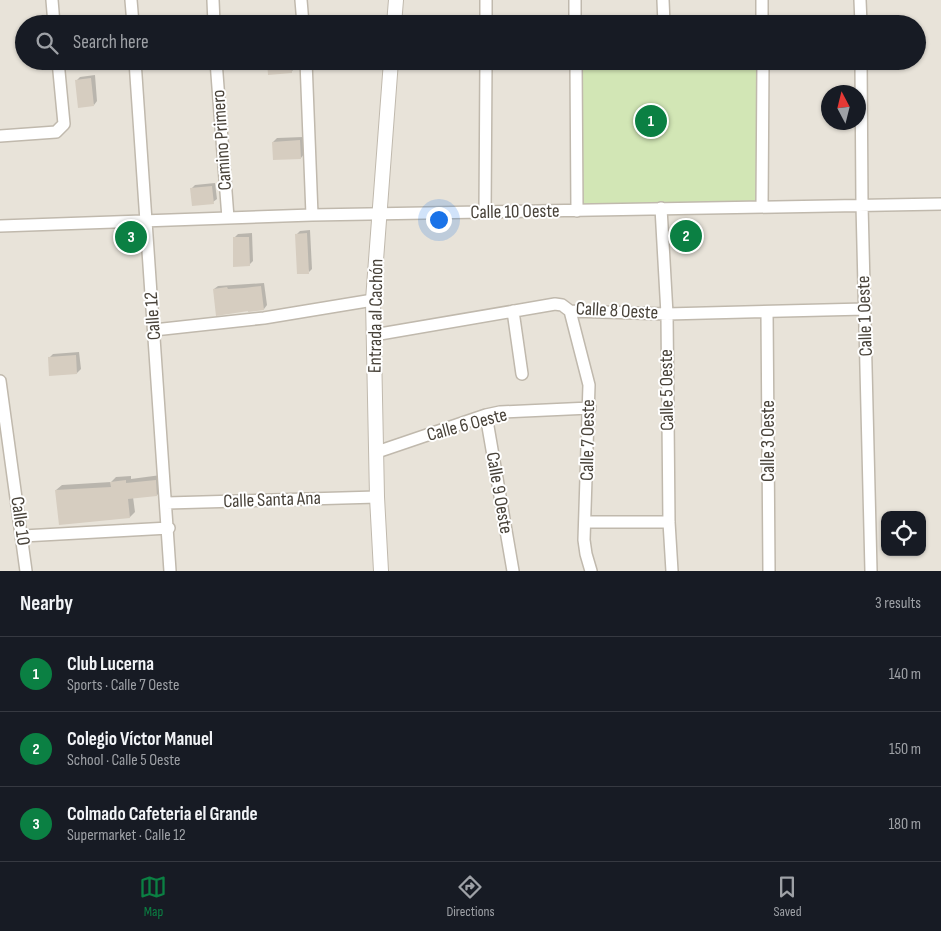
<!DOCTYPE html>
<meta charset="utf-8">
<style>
:root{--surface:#171b24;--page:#20242c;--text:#f1f3f6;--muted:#9ea1a6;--line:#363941;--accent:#0b8043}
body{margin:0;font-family:"Sofia Sans Condensed",sans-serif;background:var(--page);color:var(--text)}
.controls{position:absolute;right:15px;bottom:15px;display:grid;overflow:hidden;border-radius:10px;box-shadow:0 1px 4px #0004}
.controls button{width:45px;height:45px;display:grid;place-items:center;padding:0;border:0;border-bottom:1px solid var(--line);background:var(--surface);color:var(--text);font:25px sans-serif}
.compass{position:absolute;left:821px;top:85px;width:45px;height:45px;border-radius:50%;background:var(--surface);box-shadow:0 1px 4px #0004;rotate:353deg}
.you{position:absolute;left:438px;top:219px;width:18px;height:18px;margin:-12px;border:4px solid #fff;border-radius:50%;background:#1a73e8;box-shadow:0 0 0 8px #1a73e833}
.badge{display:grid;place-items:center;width:32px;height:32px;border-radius:50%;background:var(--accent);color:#fff;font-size:16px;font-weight:700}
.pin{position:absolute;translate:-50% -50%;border:2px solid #fff;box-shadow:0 1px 5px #0006}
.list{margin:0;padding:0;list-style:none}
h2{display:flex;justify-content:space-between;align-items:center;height:65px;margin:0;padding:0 20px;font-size:21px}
h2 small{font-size:16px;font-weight:400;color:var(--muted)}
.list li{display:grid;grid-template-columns:32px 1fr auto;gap:15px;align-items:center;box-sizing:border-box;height:75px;padding:0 20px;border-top:1px solid var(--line)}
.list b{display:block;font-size:19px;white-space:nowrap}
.list p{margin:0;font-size:16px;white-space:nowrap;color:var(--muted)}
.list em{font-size:16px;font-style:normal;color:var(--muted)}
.icon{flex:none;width:28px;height:28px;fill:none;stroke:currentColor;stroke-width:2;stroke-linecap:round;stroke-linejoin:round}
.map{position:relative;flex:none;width:941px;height:571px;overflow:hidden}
.search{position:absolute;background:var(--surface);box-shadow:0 1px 4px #0004;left:15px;right:15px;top:15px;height:55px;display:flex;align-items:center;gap:12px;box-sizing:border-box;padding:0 18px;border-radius:28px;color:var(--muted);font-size:19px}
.sheet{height:290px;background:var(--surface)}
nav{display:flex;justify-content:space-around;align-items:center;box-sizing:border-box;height:70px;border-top:1px solid var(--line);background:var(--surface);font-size:14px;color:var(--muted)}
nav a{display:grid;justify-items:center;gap:2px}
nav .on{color:var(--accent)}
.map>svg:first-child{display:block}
.residential{fill:#e8e3d9;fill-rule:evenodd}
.green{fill:#d2e6b5}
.shadow{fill:#0003}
.building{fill:#d6cdc0}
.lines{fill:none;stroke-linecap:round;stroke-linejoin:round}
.minor-casing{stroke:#c0b9ad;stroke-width:14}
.tertiary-casing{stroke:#c0b9ad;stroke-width:16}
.minor{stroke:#fff;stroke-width:11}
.tertiary{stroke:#fff;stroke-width:14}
.labels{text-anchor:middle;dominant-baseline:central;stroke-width:4;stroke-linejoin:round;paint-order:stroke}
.street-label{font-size:19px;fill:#484239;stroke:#fff}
</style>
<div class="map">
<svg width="941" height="571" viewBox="0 0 941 571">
<rect width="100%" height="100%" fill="#f4f1ea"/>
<path class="residential" d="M0,0h941v571h-941zM24,24h893v37h-893zM828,92h30v30h-30zM885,515h37v37h-37z"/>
<path class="green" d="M582,61h175l1,141 -175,4z"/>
<path class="shadow" d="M269,61h26v7l-4,4z
M95,75l2,26 -3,4 -18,-24 4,-4z
M303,137l1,17 -3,4 -28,-16 4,-4z
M215,183l2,16 -4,3 -22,-13 4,-4z
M310,230l2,39 -3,3 -13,-37 4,-4z
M252,233l1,28 -4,4 -15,-27 4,-4z
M264,283l3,22 -3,4 -50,-20 4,-3z
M79,352l2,17 -4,4 -28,-15 4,-4z
M161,475l1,15 -5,5 -24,2 2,15 -5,5 -74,-27 6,-5 49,-3 5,-5 15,-1v3z"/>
<path class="building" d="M267,61h24l1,12 -24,2z
M91,78l3,28 -16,2 -3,-28z
M300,140l1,19 -28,1 -1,-18z
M212,186l2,18 -22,2 -2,-18z
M307,233l2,41h-12l-2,-40z
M233,237h16l1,29 -17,1z
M261,286l3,24 -16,2v-1l-32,5 -3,-27 14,-2 1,2 16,-1z
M76,355l1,19 -28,2 -1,-19z
M126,480v3l30,-3 1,16 -29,3 2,19 -71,7 -4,-35 56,-3 -1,-5z"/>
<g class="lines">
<g class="minor-casing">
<path id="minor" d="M52,0l2,24
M131,0l2,24
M213,0l1,24
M301,0l2,24
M575,0v24
M663,0l1,24
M762,0v24
M860,0l1,24
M486,24v-24
M135,61l35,510
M216,61l12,157
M306,61l6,154
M576,61l1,150
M861,61l1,144 9,366
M0,136l56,-4 8,-8 -6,-63
M762,207l1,-146
M661,208l6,106 2,208 3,49
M485,213l1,-152
M0,226l312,-11 629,-11
M513,311l9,63
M570,311l19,74 -5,155 2,14 5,17
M767,312l2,259
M154,330l110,-12 109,-18
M374,335l181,-31 7,1 8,6 97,3 198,-5
M0,381l26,190
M486,415l27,156
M377,452l109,-37 14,-3 90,-4
M167,503l210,-6
M586,522h83
M23,536l146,-8"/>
</g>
<g class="tertiary-casing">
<path id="tertiary" d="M394,24l2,-24
M381,571l-4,-74 -4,-197 18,-239"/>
</g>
<use href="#minor" class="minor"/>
<use href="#tertiary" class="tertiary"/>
</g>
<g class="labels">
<g class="street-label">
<text transform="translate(222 140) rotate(-94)">Camino Primero</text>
<text transform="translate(515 212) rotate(-1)">Calle 10 Oeste</text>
<text transform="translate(617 311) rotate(3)">Calle 8 Oeste</text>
<text transform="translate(153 316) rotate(-94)">Calle 12</text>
<text transform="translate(376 316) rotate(-89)">Entrada al Cachón</text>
<text transform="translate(865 316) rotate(-92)">Calle 1 Oeste</text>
<text transform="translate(667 390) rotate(-91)">Calle 5 Oeste</text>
<text transform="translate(467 425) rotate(-15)">Calle 6 Oeste</text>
<text transform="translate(588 440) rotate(-89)">Calle 7 Oeste</text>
<text transform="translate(768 441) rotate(-90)">Calle 3 Oeste</text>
<text transform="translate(499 493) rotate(80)">Calle 9 Oeste</text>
<text transform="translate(272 500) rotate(-2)">Calle Santa Ana</text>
<text transform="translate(20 521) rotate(82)">Calle 10</text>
</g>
</g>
</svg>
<div class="controls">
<button><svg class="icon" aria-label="locate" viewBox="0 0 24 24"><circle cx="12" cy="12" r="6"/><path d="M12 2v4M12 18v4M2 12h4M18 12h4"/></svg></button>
</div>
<svg class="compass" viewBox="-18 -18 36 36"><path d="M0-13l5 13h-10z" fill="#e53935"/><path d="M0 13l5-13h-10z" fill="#9ea1a6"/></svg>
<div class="you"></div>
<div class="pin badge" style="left:651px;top:121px">1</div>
<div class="pin badge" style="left:686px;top:236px">2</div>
<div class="pin badge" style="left:131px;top:237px">3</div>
<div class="search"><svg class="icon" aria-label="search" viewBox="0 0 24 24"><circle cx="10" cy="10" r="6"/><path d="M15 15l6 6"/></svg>Search here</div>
</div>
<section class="sheet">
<h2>Nearby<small>3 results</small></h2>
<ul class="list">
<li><span class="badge">1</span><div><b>Club Lucerna</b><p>Sports · Calle 7 Oeste</p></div><em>140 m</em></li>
<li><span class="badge">2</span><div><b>Colegio Víctor Manuel</b><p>School · Calle 5 Oeste</p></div><em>150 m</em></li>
<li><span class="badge">3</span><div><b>Colmado Cafeteria el Grande</b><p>Supermarket · Calle 12</p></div><em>180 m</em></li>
</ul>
</section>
<nav>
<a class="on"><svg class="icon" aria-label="map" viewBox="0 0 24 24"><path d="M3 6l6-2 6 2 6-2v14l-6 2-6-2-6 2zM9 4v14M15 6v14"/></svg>Map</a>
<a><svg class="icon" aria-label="directions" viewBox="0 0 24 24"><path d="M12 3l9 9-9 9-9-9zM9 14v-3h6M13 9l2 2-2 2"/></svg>Directions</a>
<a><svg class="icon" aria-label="saved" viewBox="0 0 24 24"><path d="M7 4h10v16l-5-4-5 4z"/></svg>Saved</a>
</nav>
